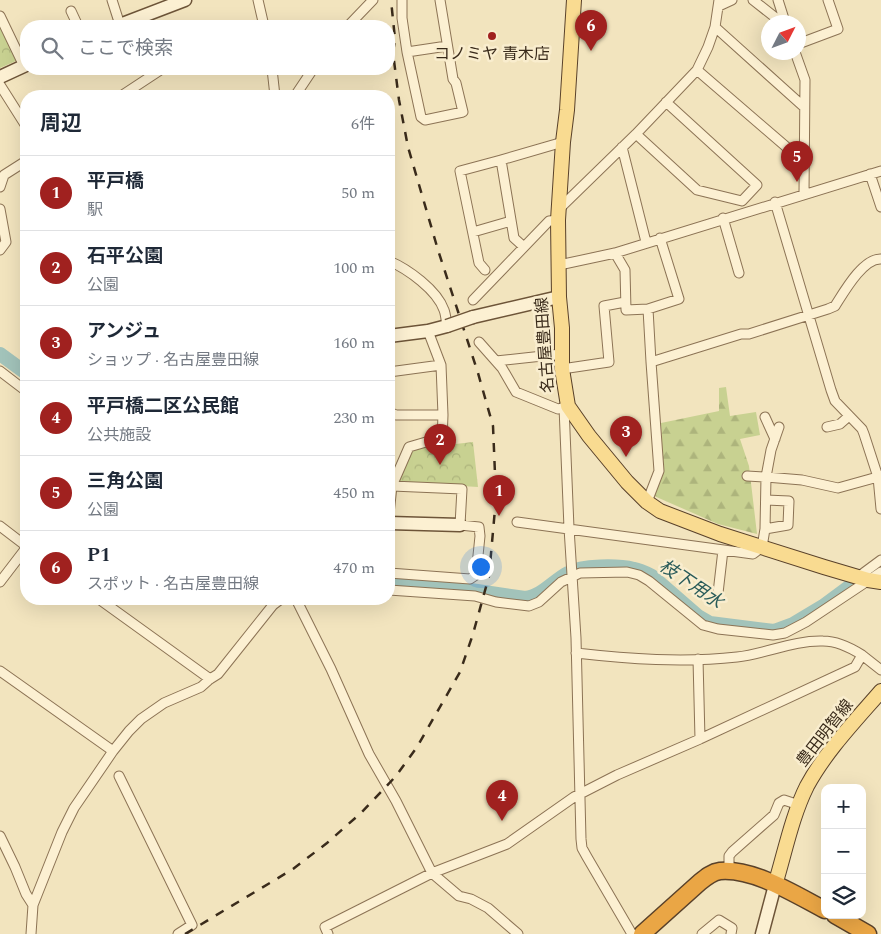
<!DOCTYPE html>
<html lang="ja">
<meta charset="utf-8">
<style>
:root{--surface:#fff;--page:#f6f6f7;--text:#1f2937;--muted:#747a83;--line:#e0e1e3;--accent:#a0211f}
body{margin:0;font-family:Spectral,"Noto Sans JP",serif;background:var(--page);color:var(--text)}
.controls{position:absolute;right:15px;bottom:15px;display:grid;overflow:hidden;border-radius:10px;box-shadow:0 5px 20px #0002}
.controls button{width:45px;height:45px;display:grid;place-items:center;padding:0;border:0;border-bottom:1px solid var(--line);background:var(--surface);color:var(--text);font:25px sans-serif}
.compass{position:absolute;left:761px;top:15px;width:45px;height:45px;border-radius:50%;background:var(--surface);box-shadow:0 5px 20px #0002;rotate:48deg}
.you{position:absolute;left:480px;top:566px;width:18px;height:18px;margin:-12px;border:4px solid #fff;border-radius:50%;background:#1a73e8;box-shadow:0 0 0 8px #1a73e833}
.badge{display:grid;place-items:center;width:32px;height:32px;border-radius:50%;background:var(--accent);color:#fff;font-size:16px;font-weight:700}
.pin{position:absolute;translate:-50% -41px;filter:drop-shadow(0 1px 2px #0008)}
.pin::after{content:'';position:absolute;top:26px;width:18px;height:15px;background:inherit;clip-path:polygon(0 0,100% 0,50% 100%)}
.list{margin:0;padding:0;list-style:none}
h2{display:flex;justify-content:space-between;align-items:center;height:65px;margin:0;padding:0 20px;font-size:21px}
h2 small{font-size:16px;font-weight:400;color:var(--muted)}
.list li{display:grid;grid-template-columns:32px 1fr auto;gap:15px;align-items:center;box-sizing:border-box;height:75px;padding:0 20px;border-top:1px solid var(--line)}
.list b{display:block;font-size:19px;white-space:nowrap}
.list p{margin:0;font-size:16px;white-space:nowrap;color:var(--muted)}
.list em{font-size:16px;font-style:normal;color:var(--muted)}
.icon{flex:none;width:28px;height:28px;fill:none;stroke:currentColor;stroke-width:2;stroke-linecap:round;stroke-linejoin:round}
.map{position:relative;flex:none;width:881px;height:934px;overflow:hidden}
.search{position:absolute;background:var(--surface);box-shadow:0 5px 20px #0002;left:20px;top:20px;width:375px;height:55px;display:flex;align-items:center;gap:12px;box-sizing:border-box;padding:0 18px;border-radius:20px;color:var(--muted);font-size:19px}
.panel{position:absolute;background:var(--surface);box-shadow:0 5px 20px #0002;left:20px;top:90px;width:375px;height:515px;border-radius:20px}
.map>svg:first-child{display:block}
.forest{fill:url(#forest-firs)}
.park{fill:url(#park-crowns)}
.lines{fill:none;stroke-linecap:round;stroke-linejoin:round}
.river{stroke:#a2c3ba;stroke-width:14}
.street-casing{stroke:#8c7355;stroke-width:11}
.secondary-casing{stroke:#6d5438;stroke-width:15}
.primary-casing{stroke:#59412a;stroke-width:16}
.highway-casing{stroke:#59412a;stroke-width:19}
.street{stroke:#fcf0d2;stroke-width:9}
.secondary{stroke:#fcf0d2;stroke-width:12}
.primary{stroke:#f9db91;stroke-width:14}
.highway{stroke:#eaa645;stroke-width:16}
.rail{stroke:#3a2b1b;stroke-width:2.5;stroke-dasharray:9 9;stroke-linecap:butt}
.secondary-bridge-casing{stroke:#6d5438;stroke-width:15;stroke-linecap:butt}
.secondary-bridge{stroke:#fcf0d2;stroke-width:12}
.poi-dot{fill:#a0211f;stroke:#f9edce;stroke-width:2}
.labels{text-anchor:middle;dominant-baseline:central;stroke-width:5;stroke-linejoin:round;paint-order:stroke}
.poi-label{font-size:16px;fill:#3a2b1b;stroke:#f9edce}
.street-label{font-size:16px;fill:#3a2b1b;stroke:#f9edce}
.water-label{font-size:18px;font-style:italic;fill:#295b59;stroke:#f9edce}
</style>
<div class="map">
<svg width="881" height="934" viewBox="0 0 881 934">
<defs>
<pattern id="forest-firs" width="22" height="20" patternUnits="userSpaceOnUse" patternTransform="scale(1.25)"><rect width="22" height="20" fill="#c8d191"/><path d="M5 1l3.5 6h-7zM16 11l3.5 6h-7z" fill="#adb47c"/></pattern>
<pattern id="park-crowns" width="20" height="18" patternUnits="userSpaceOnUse" patternTransform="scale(1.25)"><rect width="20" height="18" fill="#c8d191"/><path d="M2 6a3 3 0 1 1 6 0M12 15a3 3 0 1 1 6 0" fill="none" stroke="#adb47c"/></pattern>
</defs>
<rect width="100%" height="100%" fill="#f2e4be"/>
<path class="forest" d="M726,387l4,29 26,-4 4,23 -20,4 9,27 8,68 -39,-10 -73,-32 18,-23 -2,-46 58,-12v-23z"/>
<path class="park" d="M0,24l18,36 -18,8z
M473,442l5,45 -81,-5 15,-33z"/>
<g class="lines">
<path class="river" d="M0,354l26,19
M389,583l48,2 88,13c16,-1 29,-18 43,-25 14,-8 50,-8 66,-4 6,1 12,4 18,7l46,40 12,7 64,8 19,-7 30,-18 27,-20"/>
<g class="street-casing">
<path id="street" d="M112,0l8,25
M258,0l6,26
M402,0v18l5,34
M440,0l13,79 3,4 7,29 -38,8 -4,-3 -14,-65 40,-6
M753,0l28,22
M778,0l7,22
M719,6l13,-6
M71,11l7,15
M0,16l24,50
M348,26l25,-26
M715,27l89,80
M798,44l40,-15 -10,-29
M795,52l10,28 -1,113
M272,69l3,27
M697,70l108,93
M0,85l26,41
M121,96l41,-27
M295,96l18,-27
M636,134l61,56 45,11 15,-16 -91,-83
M622,147l24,95
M870,174l11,33
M0,187l4,-12 22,-14
M775,202l56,188 4,11 27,28 2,5 14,43 3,32
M0,209l6,33 -6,8
M559,209l77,-75 61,-64 11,-23 7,-20 4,-27
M723,218l16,55
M473,232l38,-11
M524,247l-10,-9 -13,-78 62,-18
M615,253l10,17 1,40 22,-1 31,-10 -19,-61
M389,261c19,8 48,29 55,49 2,5 2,11 3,16
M559,265l56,-12 266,-82
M485,270l-6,-7 -19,-92 41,-11
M473,300l76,-79 9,-1
M648,309l3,53 90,-28h8l79,-25 7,-3c9,-14 28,-48 46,-47
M479,342l23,26 14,24 42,17 10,-3
M496,361l65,-7
M562,369l47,-7 -5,-56 21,-4
M0,371l26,20
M389,372l52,-7
M564,407l5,121 7,110 5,201 1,9 5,9 45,77
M389,412l7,3h47l-2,-50 -13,-34
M765,417l10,22
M827,427l13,-3 9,-8
M747,476l19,1 5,-27 8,-23
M389,484l3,2 70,3 -2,36 19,2 1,9 -4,39 -6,4 -81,-6
M647,502l12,-31 -8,-109
M389,514l3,-28 17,-39 17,-5 16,-2 1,-25
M517,522l236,32 9,-7 3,-18 1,-52 36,3 36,8 43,-12
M0,526l26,20
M765,529l23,-4 1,-24 -23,-1
M858,577l23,-17
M0,582l26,-34
M389,590l86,6 21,6 33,4 10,-4 22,-20 19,-9 47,-1 12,3 10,6 54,44 15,4 55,6 12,-2 21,-11 75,-50
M718,593l5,-43
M99,599l111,80
M296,599l35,70 38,85 27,47 36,72 27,23 12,3 17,9 30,26
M576,653c53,6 107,10 161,4 28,-3 57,-17 86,-16 14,0 28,7 39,14
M698,659l2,80
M0,671l113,80
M119,776l73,149 -14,9
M0,836l15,31 11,27 7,11
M729,872v-16l3,-4 42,-37 5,-12 5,-3 15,5
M31,934l2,-29 29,-73 12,-24 39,-57 16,-20 12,-12 23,-16 37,-16 9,-8 8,-5 55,-69 8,-6
M328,934l-3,-7 107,-54 75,-29 67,-47 43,-22 83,-36 155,-72 7,-12 19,15
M702,934l17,-14 13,8 -1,6"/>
</g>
<g class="secondary-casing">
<path id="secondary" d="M117,26l68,-26
M0,77l26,-12
M473,317l86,-20
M389,336l39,-5 19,-5
M389,523l71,2
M762,934l13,-49"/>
</g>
<g class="primary-casing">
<path id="primary" d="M574,0l-7,110 -4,32 -5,78 1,77 3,31v41l6,37 21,30 38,46 20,20 13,9 60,23 104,33 44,13 13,2
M775,885c10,-33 17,-69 32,-99 19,-35 48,-65 74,-95"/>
</g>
<g class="highway-casing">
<path id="highway" d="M835,915l33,19
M642,934l58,-52c6,-5 12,-10 20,-11 34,-3 76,24 105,39"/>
</g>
<use href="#street" class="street"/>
<use href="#secondary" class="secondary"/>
<use href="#primary" class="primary"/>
<use href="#highway" class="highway"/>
<path class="rail" d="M185,934l108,-65 34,-26 35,-31 34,-36 21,-29 43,-75 13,-38 16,-58 7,-78 -3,-72 -15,-53 -40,-123 -30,-103 -9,-47 -6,-47 2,-14 -4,-39"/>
<g class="secondary-bridge-casing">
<path id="secondary-bridge" d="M447,326l26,-9"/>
</g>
<use href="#secondary-bridge" class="secondary-bridge"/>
</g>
<circle class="poi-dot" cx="492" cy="36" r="5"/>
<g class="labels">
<g class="poi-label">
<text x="492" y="54">コノミヤ 青木店</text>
</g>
<g class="street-label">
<text transform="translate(545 345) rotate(-94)">名古屋豊田線</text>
<text transform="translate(825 733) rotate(-52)">豊田明智線</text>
</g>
<g class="water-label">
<text transform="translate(691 584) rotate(34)">枝下用水</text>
</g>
</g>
</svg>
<div class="controls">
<button>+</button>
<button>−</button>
<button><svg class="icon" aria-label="layers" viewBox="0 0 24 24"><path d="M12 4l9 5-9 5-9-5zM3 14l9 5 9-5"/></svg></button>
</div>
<svg class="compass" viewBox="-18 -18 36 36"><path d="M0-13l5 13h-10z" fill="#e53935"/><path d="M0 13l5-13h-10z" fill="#747a83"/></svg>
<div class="you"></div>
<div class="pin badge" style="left:499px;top:516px">1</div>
<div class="pin badge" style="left:440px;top:465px">2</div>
<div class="pin badge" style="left:626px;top:457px">3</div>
<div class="pin badge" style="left:502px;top:821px">4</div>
<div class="pin badge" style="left:797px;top:182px">5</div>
<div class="pin badge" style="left:591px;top:51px">6</div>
<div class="search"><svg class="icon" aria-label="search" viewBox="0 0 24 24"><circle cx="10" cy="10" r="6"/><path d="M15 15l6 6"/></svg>ここで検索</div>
<section class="panel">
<h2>周辺<small>6件</small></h2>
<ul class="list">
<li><span class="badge">1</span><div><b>平戸橋</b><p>駅</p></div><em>50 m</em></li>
<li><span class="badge">2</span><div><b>石平公園</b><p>公園</p></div><em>100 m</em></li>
<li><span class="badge">3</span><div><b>アンジュ</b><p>ショップ · 名古屋豊田線</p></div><em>160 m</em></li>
<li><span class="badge">4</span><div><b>平戸橋二区公民館</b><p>公共施設</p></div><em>230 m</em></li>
<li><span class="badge">5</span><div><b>三角公園</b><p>公園</p></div><em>450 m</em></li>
<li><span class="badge">6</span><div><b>P1</b><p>スポット · 名古屋豊田線</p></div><em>470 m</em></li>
</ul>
</section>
</div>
